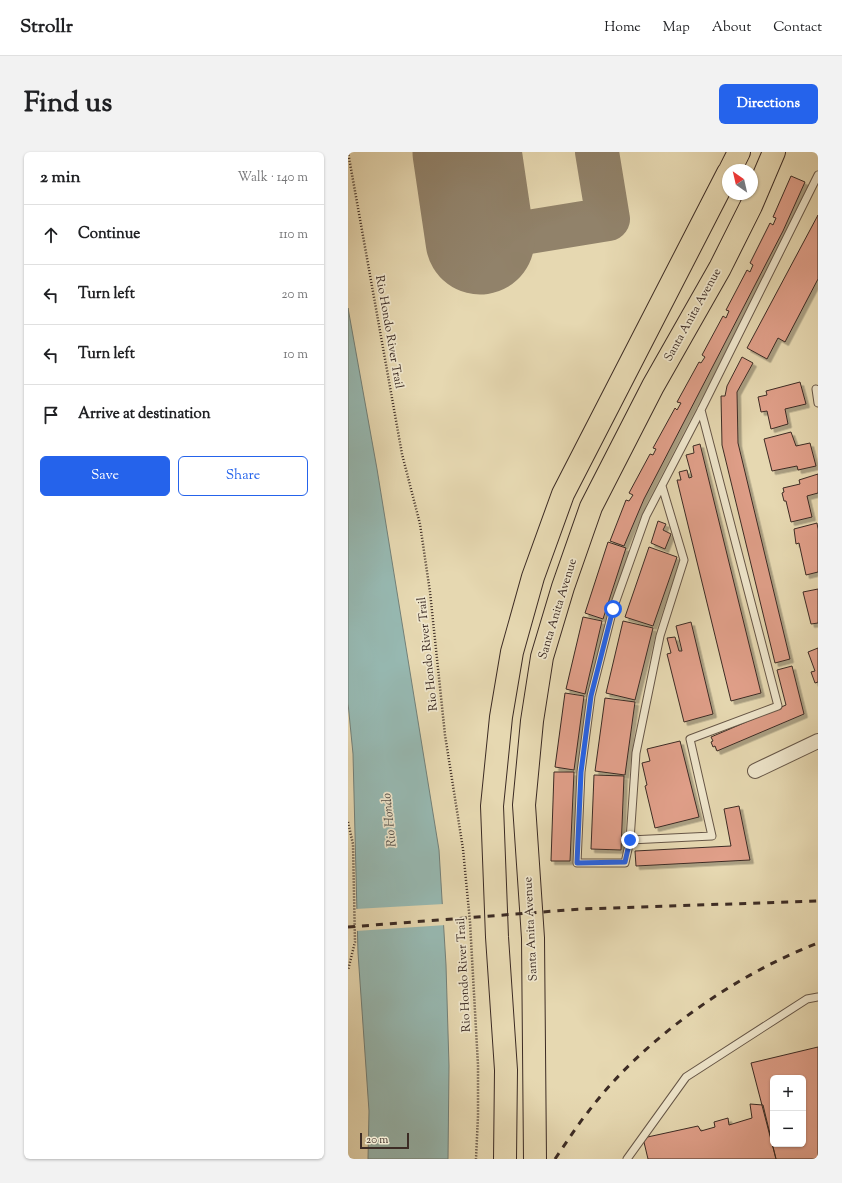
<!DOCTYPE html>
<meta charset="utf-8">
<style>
:root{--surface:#fff;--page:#f2f2f2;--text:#202124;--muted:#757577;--line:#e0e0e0;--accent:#2563eb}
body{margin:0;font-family:"Sorts Mill Goudy",serif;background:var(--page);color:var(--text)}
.controls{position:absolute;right:12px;bottom:12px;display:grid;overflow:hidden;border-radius:6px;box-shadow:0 1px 3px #0004}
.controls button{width:36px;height:36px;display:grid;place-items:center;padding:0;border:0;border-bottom:1px solid var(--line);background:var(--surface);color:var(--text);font:20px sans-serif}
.compass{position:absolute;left:374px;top:12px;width:36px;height:36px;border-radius:50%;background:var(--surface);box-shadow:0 1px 3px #0004;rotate:326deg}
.scale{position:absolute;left:12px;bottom:10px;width:49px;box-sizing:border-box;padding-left:4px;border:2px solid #3c2b24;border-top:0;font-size:11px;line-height:14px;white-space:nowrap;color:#3c2b24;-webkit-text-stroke:3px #efe6cc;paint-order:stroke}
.stop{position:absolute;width:12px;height:12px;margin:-9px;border:3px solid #2563eb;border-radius:50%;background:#fff}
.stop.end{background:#2563eb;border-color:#fff;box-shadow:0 1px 4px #0008}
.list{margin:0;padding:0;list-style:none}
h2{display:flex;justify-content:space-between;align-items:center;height:52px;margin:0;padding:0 16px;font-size:17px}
h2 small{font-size:13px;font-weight:400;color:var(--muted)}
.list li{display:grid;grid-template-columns:26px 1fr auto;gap:12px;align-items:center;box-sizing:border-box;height:60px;padding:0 16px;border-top:1px solid var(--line)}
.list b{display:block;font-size:15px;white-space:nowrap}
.list em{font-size:13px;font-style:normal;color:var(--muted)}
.actions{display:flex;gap:8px;padding:12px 16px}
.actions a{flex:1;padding:9px 0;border:1px solid var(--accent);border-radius:6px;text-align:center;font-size:14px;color:var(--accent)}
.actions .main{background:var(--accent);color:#fff}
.icon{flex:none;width:22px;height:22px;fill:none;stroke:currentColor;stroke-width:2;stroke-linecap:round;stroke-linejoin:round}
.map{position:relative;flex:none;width:470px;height:1007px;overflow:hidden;border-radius:6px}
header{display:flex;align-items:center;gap:24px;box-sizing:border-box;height:56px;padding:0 20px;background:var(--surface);border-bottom:1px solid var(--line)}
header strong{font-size:19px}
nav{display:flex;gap:22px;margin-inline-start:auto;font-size:14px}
.intro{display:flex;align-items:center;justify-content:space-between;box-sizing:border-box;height:96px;padding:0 24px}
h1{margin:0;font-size:28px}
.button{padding:10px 18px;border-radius:6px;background:var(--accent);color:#fff;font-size:14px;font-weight:700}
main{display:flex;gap:24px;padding:0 24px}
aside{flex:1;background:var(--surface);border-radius:6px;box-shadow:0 1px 3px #0004}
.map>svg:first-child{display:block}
.water{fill:#97b9b2;stroke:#738079}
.pier{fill:#e6d8b1}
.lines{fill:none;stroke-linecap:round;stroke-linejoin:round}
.taxiway{stroke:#91826a;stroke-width:44}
.runway{stroke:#91826a;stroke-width:109}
.building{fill:#e09f89;stroke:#3c2b24;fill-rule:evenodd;filter:url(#shadow)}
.service-casing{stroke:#665647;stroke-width:9}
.minor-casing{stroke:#665647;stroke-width:16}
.primary-casing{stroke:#3c2b24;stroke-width:24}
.path{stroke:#3c2b24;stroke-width:2.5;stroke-dasharray:1 2;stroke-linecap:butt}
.service{stroke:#efe6cc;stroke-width:7}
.minor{stroke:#efe6cc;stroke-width:14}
.primary{stroke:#e6d8b1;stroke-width:22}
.rail{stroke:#3c2b24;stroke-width:3;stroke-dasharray:7 7;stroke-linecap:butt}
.route{stroke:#2563eb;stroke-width:5}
.labels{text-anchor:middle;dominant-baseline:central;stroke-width:3.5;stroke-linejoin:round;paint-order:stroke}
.street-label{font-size:12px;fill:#3c2b24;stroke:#efe6cc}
.water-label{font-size:13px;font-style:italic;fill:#534e48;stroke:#efe6cc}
</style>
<header>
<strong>Strollr</strong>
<nav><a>Home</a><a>Map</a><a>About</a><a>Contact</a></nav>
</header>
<div class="intro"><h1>Find us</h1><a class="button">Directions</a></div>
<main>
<aside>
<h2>2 min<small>Walk · 140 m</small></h2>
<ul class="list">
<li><svg class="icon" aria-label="ahead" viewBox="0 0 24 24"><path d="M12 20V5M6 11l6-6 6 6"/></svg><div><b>Continue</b></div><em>110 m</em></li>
<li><svg class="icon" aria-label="left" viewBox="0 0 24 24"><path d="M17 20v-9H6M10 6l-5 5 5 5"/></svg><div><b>Turn left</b></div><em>20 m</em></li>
<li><svg class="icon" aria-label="left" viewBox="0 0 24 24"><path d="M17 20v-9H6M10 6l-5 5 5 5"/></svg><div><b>Turn left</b></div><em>10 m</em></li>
<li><svg class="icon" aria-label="arrive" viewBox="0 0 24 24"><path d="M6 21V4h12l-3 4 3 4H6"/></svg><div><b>Arrive at destination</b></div></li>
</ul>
<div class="actions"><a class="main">Save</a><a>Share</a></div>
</aside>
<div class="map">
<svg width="470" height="1007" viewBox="0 0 470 1007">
<defs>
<filter id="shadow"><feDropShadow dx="3.5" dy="3.5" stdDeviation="0" flood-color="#0004"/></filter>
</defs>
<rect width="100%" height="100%" fill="#e6d8b1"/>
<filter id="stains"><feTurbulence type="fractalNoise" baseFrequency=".005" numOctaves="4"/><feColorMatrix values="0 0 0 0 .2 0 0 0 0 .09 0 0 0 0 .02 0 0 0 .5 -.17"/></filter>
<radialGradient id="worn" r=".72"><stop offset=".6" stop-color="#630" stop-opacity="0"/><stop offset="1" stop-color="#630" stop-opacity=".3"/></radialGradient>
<path class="water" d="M0,156l29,161 62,381 7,115 3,101 -1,93h-80l1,-48 -11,-158 -5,-199 -5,-51z"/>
<path class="pier" d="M96,752l2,21 -90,6 -1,-22z"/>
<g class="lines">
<path class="taxiway" d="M132,88l128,-21 -11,-67"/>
<path class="runway" d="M119,0l13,88"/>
</g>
<path class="building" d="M443,24l14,6 -22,49 -139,268 -20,47 -14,-5 16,-41 3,1 4,-6 -4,-2 21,-39 3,1 3,-6 -3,-1 22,-40 2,2 4,-7 -4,-1 22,-40 2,1 4,-6 -3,-2 21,-39 3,2 3,-7 -3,-1 21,-40 3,2 3,-7 -3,-2 20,-40 3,2 3,-7 -3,-1z
M470,63v64l-33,63 -7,-4 -11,21 -20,-11z
M394,205l11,6 -16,29 1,51 52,216 -15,4 -53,-218 -1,-49h4l2,-10z
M452,230l6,22 -21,5 3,15 -17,5 -4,-18 -6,1 -3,-15 9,-2 -1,-4z
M443,280l5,14 14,-3 6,23 -18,4 -1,-4 -25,5 -8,-32z
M352,292l61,249 -30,8 -54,-221h4l-2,-8 8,-2 2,8 3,-1 -6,-22 8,-2 -1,-7z
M470,322v19l-11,3 5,21 -21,5 -5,-21h-2l-2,-8 2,-1 -1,-4 17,-4 -1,-4z
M310,369l8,3 -3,6 8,4 -6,15 -14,-6z
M469,371l1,6v43l-12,3 -7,-32 -3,1 -2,-15z
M260,390l18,6 -23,71 -18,-6z
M301,395l28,10 -24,69 -28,-9z
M470,437v34l-7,1 -8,-32z
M235,465l19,4 -17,73 -19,-5z
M275,469l30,7 -18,72 -29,-7z
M343,470l22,92 -29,8 -17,-68 4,-1 -4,-15 8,-1 4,14h3l-6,-25z
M470,496v34l-3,1 -4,-11 4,-1 -7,-19z
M444,514l12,48 -87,37 -2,-5 -2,1 -2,-5 2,-1 -2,-4 75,-32 -9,-35z
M217,541l19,3 -10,74 -19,-3z
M257,546l30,4 -10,73 -30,-4z
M332,589l19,76 -44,11 -10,-42 2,-1 -5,-22 8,-2 -3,-12z
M206,620h20l-4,89h-19z
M246,623l30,1 -3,74 -30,-1z
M391,654l11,54 -114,6 -1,-15 96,-5 -7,-37z
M470,895v112h-42l-25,-96zM425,926h30v66h-30z
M402,952l13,1 13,54h-128l-5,-21 55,-12 3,5 14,-4 -1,-5 14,-4 1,7 23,-7z"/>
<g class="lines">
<g class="service-casing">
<path id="service" d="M468,237l2,14
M314,334l22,74 -24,76 -24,117 -6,87 -5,23h-48l4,-91 10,-76 22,-87 33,-93 55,-106 117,-235
M282,688l82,-4 -22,-97 88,-33 -77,-296
M279,1007l59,-82 121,-78 11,-2"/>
</g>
<g class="minor-casing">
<path id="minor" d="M407,619l63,-30"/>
</g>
<g class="primary-casing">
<path id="primary" d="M382,18l9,-18
M157,1007l1,-89 -9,-133 -5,-131 9,-89 11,-65 21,-75 30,-83 165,-321
M187,1007l-2,-221 -9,-133 8,-84 10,-64 21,-70 28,-80 62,-121 67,-118 31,-62 23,-54"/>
</g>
<path class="path" d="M0,0l54,302 18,70 10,68 15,143 18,114 7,73 8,143v51l-2,43
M0,670l5,22 2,98 -7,28"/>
<use href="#service" class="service"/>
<use href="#minor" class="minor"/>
<use href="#primary" class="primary"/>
<path class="rail" d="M0,775l233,-18 237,-8
M207,1007c11,-16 21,-32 33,-47 54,-72 146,-137 230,-169"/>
</g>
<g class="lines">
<path class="route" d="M265,457l-22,87 -10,76 -4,91 48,-1 5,-22"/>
</g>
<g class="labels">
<g class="street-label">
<text transform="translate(345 163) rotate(-61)">Santa Anita Avenue</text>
<text transform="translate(41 180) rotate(80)">Rio Hondo River Trail</text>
<text transform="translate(210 457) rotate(-73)">Santa Anita Avenue</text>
<text transform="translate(80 502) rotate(-96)">Rio Hondo River Trail</text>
<text transform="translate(183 777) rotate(-93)">Santa Anita Avenue</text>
<text transform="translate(116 823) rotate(-93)">Rio Hondo River Trail</text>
</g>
<g class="water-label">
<text transform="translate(42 668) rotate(-96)">Rio Hondo</text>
</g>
</g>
<rect width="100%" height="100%" filter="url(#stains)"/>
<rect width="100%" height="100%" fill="url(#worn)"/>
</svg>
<div class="controls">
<button>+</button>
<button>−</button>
</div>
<svg class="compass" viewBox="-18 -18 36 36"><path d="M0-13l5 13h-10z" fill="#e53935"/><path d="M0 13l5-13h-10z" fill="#757577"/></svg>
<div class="scale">20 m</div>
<div class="stop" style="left:265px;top:457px"></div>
<div class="stop end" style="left:282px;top:688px"></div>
</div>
</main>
